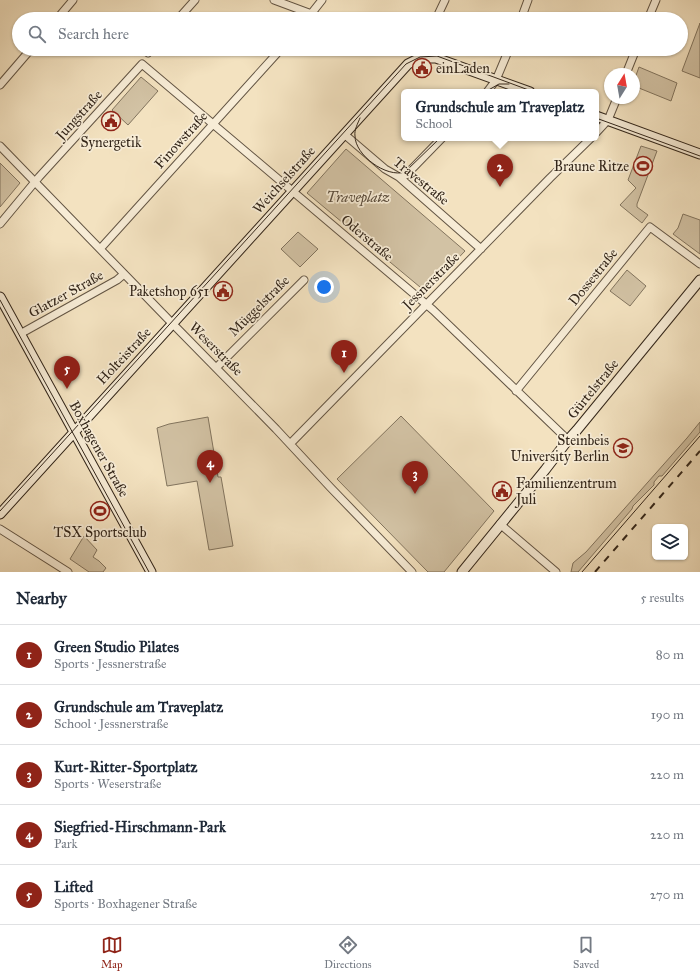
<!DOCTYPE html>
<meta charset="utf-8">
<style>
:root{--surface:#fff;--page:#f6f6f7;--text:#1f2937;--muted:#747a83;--line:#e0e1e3;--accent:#8f2418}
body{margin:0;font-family:"IM FELL Great Primer",serif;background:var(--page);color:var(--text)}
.controls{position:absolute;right:12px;bottom:12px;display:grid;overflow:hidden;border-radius:6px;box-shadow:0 1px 3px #0004}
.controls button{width:36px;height:36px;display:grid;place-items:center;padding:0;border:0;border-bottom:1px solid var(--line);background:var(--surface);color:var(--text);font:20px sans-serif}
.compass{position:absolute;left:604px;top:68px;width:36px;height:36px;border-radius:50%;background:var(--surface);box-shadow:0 1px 3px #0004;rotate:11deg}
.you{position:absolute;left:324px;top:287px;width:14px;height:14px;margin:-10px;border:3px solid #fff;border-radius:50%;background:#1a73e8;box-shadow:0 0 0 6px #1a73e833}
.badge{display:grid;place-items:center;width:26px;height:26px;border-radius:50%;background:var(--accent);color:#fff;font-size:13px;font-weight:700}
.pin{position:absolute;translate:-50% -33px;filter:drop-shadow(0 1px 2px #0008)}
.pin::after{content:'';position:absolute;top:21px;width:14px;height:12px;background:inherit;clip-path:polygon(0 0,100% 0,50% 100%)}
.popup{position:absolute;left:401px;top:89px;width:198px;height:52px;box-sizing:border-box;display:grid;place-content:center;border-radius:6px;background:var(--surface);filter:drop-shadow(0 1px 3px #0005);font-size:13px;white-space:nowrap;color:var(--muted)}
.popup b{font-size:15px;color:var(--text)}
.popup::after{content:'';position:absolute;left:50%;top:100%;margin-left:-8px;border:8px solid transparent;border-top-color:var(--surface)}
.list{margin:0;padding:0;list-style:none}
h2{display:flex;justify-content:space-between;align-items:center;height:52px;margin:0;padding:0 16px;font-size:17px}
h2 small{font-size:13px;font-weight:400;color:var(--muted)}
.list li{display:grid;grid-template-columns:26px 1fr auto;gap:12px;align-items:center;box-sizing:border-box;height:60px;padding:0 16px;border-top:1px solid var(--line)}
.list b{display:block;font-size:15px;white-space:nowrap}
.list p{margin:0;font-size:13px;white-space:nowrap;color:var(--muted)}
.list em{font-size:13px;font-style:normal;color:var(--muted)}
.icon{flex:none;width:22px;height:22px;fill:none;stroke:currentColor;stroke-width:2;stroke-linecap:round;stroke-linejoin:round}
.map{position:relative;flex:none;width:700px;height:572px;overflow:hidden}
.search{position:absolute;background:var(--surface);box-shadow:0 1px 3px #0004;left:12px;right:12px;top:12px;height:44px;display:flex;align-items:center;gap:10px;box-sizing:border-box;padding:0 14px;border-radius:22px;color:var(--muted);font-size:15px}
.sheet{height:352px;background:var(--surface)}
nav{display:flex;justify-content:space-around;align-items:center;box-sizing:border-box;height:56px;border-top:1px solid var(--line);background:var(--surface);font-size:11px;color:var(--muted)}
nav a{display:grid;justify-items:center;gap:2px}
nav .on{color:var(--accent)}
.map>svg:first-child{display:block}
.green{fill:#d2c2a4;stroke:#82745e}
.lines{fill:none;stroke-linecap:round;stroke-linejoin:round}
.street-casing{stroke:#625443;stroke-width:9}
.secondary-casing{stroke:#322519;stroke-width:11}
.street{stroke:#f7ecd6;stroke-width:7}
.secondary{stroke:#f7ecd6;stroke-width:9}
.tram{stroke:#322519;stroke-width:1}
.rail{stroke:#322519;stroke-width:2;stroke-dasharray:7 7;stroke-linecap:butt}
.labels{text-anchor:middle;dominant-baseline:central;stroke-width:3.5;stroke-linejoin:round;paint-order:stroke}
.poi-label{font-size:14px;fill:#322519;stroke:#f7ecd6;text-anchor:end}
.street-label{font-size:14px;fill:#322519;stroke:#f7ecd6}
.park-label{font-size:14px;font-style:italic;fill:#5a4c3c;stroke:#f7ecd6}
</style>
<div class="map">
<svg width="700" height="572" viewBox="0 0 700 572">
<rect width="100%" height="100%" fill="#f3e2c0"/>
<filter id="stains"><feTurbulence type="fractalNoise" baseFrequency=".005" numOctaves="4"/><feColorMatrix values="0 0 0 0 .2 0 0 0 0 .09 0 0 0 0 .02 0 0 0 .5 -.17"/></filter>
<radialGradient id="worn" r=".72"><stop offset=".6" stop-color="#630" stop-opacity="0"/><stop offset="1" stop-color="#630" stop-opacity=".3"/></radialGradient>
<path class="green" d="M700,23v55l-18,-7z
M639,67l38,16 -6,18 -37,-15v-5z
M141,77l17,14 -30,34 -16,-15z
M641,146l16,5 -20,53v3l11,8 -6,8 -22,-18 16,-17 -8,-8z
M346,149l119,102 -39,41 -119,-99z
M0,163l20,20 -20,24z
M683,214l17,6v34l-27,-20 5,-6z
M298,232l20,17 -18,18 -19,-18z
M627,270l19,16 -16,20 -20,-15z
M401,416l93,95 -50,61h-16l-91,-93z
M208,417l10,60h3l12,69 -24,4 -12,-69 -30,5 -10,-58 12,-4z
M700,422v10l-38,44h-3l-5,6v3l-21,21 -1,3 -54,63h-7l2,-9 13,-11 101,-114z
M84,536l13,14 -4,7 6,4 7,7 -3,4h-14l-19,-13z"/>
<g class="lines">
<g class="street-casing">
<path id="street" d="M274,0l51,19
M57,19l16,-19
M178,19l17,-19
M307,19l15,-19
M436,19l9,-19
M521,19l7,-19
M648,19l8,-19
M408,49l4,1 7,-1
M148,53l3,-4
M626,74l10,-25
M0,85l31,-36
M487,92l9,-12 13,-31
M596,133l12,-13 9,-22
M344,134l41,35 14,8 82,72
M0,146l166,171 110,112 54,58 82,85
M399,177l7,-2 36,-37
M0,224l39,-47 103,-113 291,246 135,130
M100,249l181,-200
M20,334l97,-54 7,-6
M216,368l88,-88
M516,391l134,-164 50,37
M290,444l260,-266 41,-40
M500,524l56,48
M0,529l68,43"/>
</g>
<g class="secondary-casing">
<path id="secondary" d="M596,116l104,38
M0,297l151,275
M0,514l408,-450 12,-6h16l94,34
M462,572l83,-102 23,-30 9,-10 123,-150"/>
</g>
<use href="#street" class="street"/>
<use href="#secondary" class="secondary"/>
<path class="tram" d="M485,92l14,-8h10
M360,118c-2,5 -6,12 -5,18 0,19 31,42 50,36l35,-34
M596,118l104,38
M0,300l149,272
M0,511l406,-447 14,-7 17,-1 97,36
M582,572l118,-136"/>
<path class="rail" d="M595,572l105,-121"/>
</g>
<defs>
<g id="civic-ring" transform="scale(1)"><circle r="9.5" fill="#f7ecd6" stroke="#8f2418" stroke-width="1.5"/><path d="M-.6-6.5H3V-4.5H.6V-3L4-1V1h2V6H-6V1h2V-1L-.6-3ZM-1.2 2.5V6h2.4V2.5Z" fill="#8f2418"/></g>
<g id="stadium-ring" transform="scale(1)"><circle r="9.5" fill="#f7ecd6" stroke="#8f2418" stroke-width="1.5"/><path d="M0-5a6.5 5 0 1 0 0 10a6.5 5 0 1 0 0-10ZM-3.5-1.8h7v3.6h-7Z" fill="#8f2418"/></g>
<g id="university-ring" transform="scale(1)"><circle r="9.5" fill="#f7ecd6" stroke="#8f2418" stroke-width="1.5"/><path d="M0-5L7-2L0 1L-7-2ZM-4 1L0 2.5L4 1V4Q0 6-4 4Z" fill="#8f2418"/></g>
</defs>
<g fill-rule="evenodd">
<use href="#civic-ring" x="422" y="68"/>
<use href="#civic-ring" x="111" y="121"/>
<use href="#stadium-ring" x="643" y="166"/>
<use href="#civic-ring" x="223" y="291"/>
<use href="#university-ring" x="623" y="448"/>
<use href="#civic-ring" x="502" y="491"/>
<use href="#stadium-ring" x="100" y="511"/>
</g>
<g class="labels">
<g class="poi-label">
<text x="436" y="68" text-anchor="start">einLaden</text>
<text x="111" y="142" text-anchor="middle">Synergetik</text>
<text x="629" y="166">Braune Ritze</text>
<text x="209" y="291">Paketshop 651</text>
<text x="609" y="440">Steinbeis<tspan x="609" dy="16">University Berlin</tspan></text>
<text x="516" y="483" text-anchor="start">Familienzentrum<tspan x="516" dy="16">Juli</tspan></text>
<text x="100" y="532" text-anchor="middle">TSX Sportsclub</text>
</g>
<g class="street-label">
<text transform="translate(79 115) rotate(-48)">Jungstraße</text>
<text transform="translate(181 140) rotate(-48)">Finowstraße</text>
<text transform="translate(284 180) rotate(-48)">Weichselstraße</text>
<text transform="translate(421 181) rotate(39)">Travestraße</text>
<text transform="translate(367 238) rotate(40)">Oderstraße</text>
<text transform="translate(593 277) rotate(-51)">Dossestraße</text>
<text transform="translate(431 281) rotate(-45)">Jessnerstraße</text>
<text transform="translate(66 294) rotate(-29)">Glatzer Straße</text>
<text transform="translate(259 306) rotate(-45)">Müggelstraße</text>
<text transform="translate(216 349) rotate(45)">Weserstraße</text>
<text transform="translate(124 356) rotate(-47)">Holteistraße</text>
<text transform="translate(593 389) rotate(-51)">Gürtelstraße</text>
<text transform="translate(99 449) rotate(61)">Boxhagener Straße</text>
</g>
<g class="park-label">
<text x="358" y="197">Traveplatz</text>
</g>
</g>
<rect width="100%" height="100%" filter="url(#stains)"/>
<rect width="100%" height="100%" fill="url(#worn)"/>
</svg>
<div class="controls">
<button><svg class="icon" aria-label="layers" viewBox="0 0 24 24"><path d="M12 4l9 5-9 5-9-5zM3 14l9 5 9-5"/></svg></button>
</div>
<svg class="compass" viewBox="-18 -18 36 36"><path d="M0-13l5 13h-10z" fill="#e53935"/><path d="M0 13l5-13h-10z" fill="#747a83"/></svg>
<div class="you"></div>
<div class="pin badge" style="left:344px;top:373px">1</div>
<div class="pin badge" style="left:500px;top:187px">2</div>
<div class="popup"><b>Grundschule am Traveplatz</b>School</div>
<div class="pin badge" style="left:415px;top:494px">3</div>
<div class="pin badge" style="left:210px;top:483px">4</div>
<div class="pin badge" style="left:67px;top:389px">5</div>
<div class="search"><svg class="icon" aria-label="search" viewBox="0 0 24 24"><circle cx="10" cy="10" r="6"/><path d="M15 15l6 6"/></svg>Search here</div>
</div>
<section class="sheet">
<h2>Nearby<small>5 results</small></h2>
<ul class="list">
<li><span class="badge">1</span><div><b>Green Studio Pilates</b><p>Sports · Jessnerstraße</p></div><em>80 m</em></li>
<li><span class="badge">2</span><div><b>Grundschule am Traveplatz</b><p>School · Jessnerstraße</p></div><em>190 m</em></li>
<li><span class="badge">3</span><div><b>Kurt-Ritter-Sportplatz</b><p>Sports · Weserstraße</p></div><em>220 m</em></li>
<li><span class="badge">4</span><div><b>Siegfried-Hirschmann-Park</b><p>Park</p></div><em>220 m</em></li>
<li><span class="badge">5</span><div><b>Lifted</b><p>Sports · Boxhagener Straße</p></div><em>270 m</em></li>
</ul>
</section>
<nav>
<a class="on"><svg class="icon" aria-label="map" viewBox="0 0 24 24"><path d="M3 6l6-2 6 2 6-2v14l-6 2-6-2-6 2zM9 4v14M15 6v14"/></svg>Map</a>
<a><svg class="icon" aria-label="directions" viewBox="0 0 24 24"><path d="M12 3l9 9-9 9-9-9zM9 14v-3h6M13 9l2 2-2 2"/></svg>Directions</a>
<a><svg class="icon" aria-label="saved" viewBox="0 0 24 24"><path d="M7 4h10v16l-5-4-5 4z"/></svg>Saved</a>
</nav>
